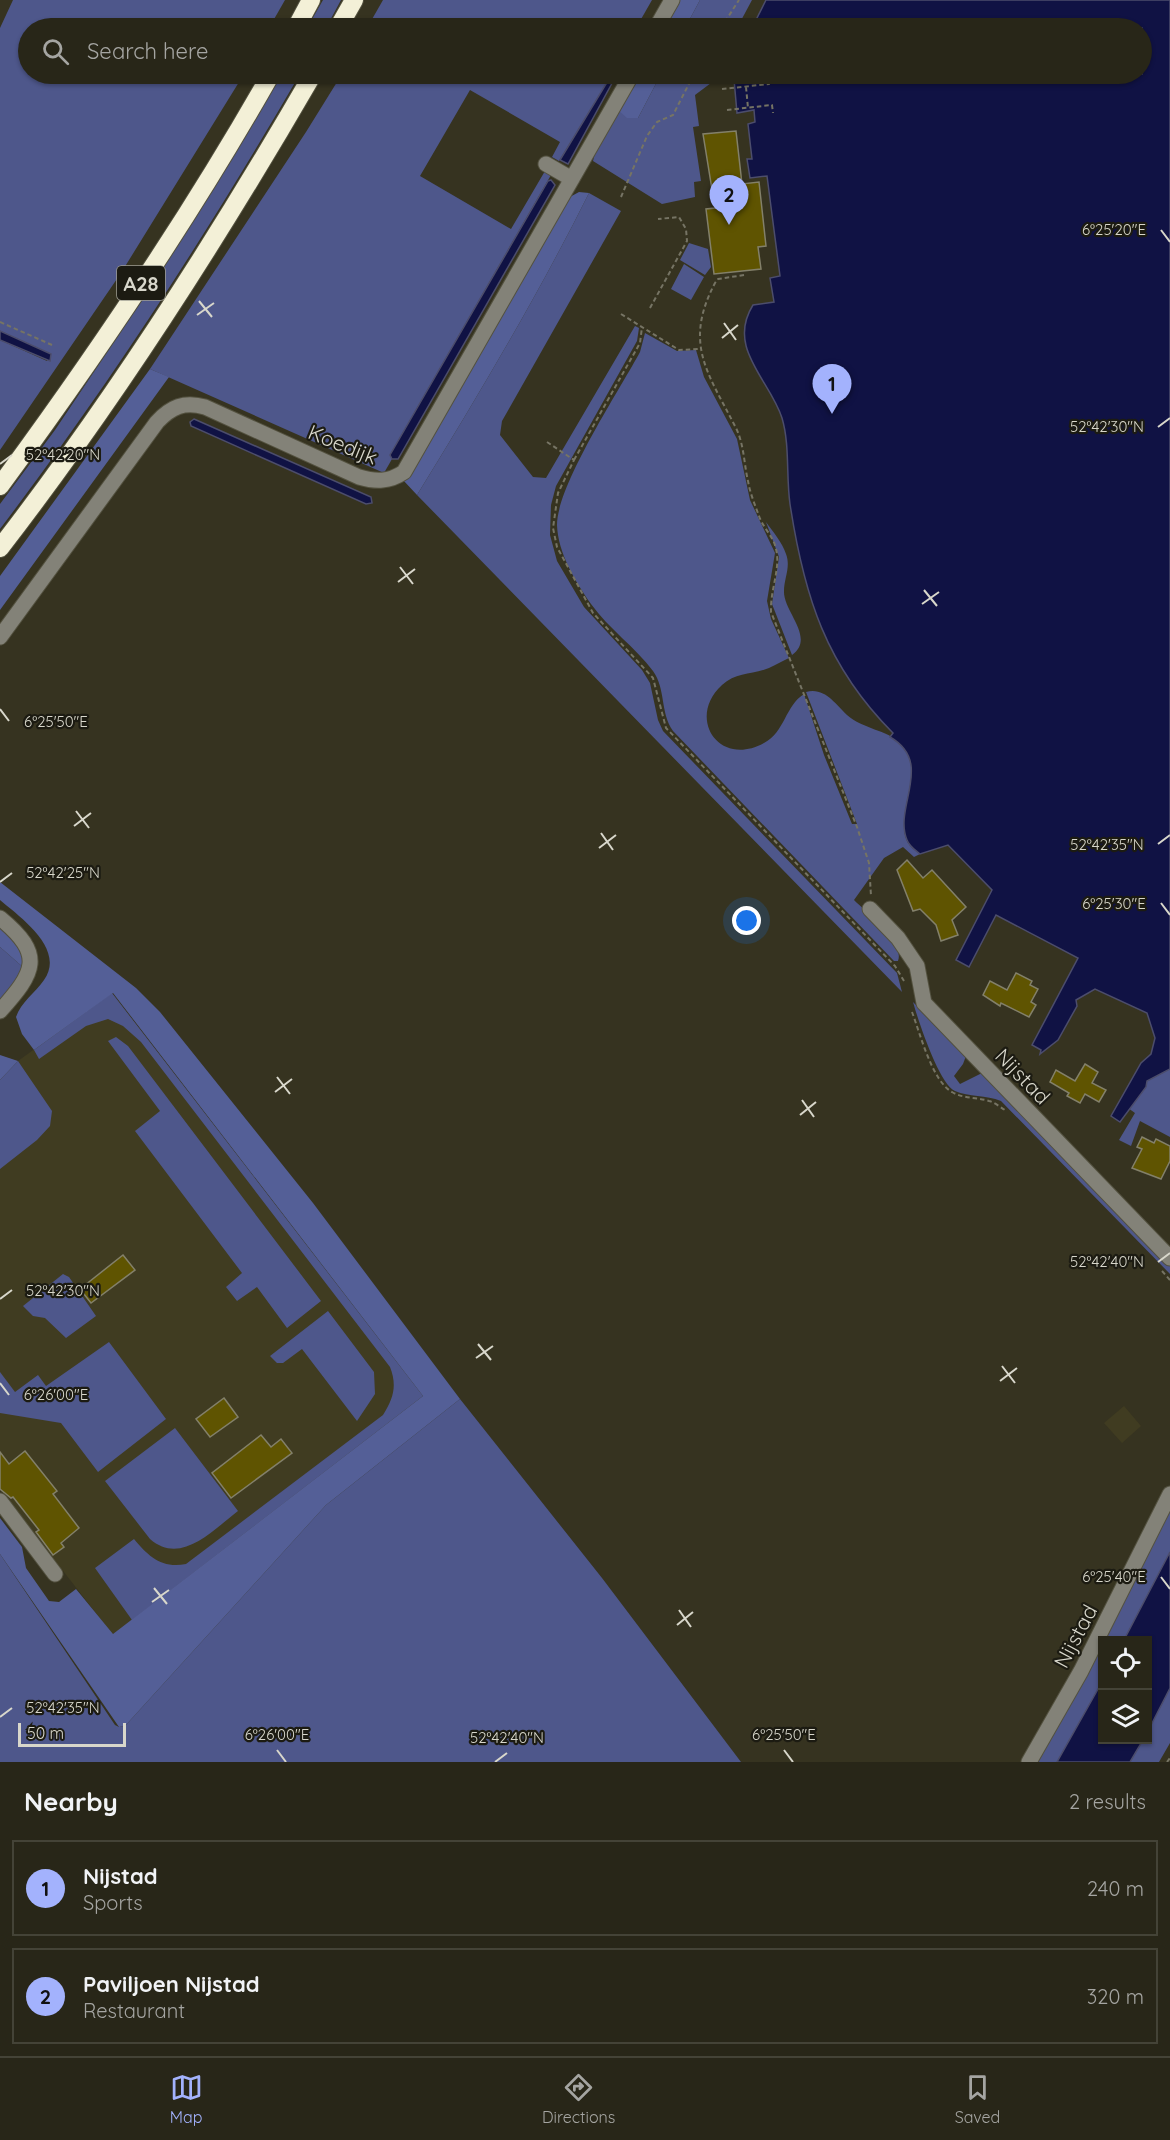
<!DOCTYPE html>
<meta charset="utf-8">
<style>
:root{--surface:#282618;--page:#302e21;--text:#f1f3f6;--muted:#a5a5a2;--line:#444337;--accent:#a3b2fd}
body{margin:0;font-family:Quicksand,sans-serif;background:var(--page);color:var(--text)}
.controls{position:absolute;right:18px;bottom:18px;display:grid;overflow:hidden;border-radius:0px;box-shadow:0 2px 4px #0004}
.controls button{width:54px;height:54px;display:grid;place-items:center;padding:0;border:0;border-bottom:2px solid var(--line);background:var(--surface);color:var(--text);font:30px sans-serif}
.scale{position:absolute;left:18px;bottom:15px;width:108px;box-sizing:border-box;padding-left:6px;border:3px solid #d8d7cb;border-top:0;font-size:16px;line-height:21px;white-space:nowrap;color:#d8d7cb;-webkit-text-stroke:4px #1c1b12;paint-order:stroke}
.you{position:absolute;left:747px;top:921px;width:21px;height:21px;margin:-15px;border:4px solid #fff;border-radius:50%;background:#1a73e8;box-shadow:0 0 0 9px #1a73e833}
.badge{display:grid;place-items:center;width:39px;height:39px;border-radius:50%;background:var(--accent);color:#111;font-size:20px;font-weight:700}
.pin{position:absolute;translate:-50% -50px;filter:drop-shadow(0 2px 3px #0008)}
.pin::after{content:'';position:absolute;top:32px;width:21px;height:18px;background:inherit;clip-path:polygon(0 0,100% 0,50% 100%)}
.list{margin:0;padding:0;list-style:none}
h2{display:flex;justify-content:space-between;align-items:center;height:78px;margin:0;padding:0 24px;font-size:26px}
h2 small{font-size:20px;font-weight:400;color:var(--muted)}
.list li{display:grid;grid-template-columns:39px 1fr auto;gap:18px;align-items:center;box-sizing:border-box;height:96px;margin:0 12px 12px;padding:0 12px;border:2px solid var(--line);border-radius:0px}
.list b{display:block;font-size:22px;white-space:nowrap}
.list p{margin:0;font-size:20px;white-space:nowrap;color:var(--muted)}
.list em{font-size:20px;font-style:normal;color:var(--muted)}
.icon{flex:none;width:33px;height:33px;fill:none;stroke:currentColor;stroke-width:2;stroke-linecap:round;stroke-linejoin:round}
.map{position:relative;flex:none;width:1170px;height:1762px;overflow:hidden}
.search{position:absolute;background:var(--surface);box-shadow:0 2px 4px #0004;left:18px;right:18px;top:18px;height:66px;display:flex;align-items:center;gap:15px;box-sizing:border-box;padding:0 21px;border-radius:33px;color:var(--muted);font-size:22px}
.sheet{height:294px;background:var(--surface)}
nav{display:flex;justify-content:space-around;align-items:center;box-sizing:border-box;height:84px;border-top:2px solid var(--line);background:var(--surface);font-size:16px;color:var(--muted)}
nav a{display:grid;justify-items:center;gap:3px}
nav .on{color:var(--accent)}
.map>svg:first-child{display:block}
.built{fill:#403c21}
.green{fill:#4e578b}
.forest{fill:#545f97}
.water{fill:#101244;stroke:#4c4d6c;stroke-width:1.5}
.building{fill:#5f5401;stroke:#83806a;stroke-width:1.5}
.lines{fill:none;stroke-linecap:round;stroke-linejoin:round}
.minor-casing{stroke:#53513f;stroke-width:17}
.highway-casing{stroke:#53513f;stroke-width:20}
.path{stroke:#767464;stroke-width:2;stroke-dasharray:4.5 3;stroke-linecap:butt}
.minor{stroke:#838278;stroke-width:15}
.highway{stroke:#f3f0d7;stroke-width:18}
.ticks{fill:none;stroke:#d8d7cb;stroke-width:2}
.labels{text-anchor:middle;dominant-baseline:central;stroke-width:4.5;stroke-linejoin:round;paint-order:stroke}
.shield{fill:#1c1b12;stroke:#a09f94;stroke-width:1.5}
.shield-label{font-size:20px;font-weight:bold;fill:#d8d7cb}
.street-label{font-size:21px;fill:#d8d7cb;stroke:#1c1b12}
.ticks-label{font-size:15px;text-anchor:middle;fill:#d8d7cb;stroke:#1c1b12;stroke-width:4.5;stroke-linejoin:round;paint-order:stroke}
</style>
<div class="map">
<svg width="1170" height="1762" viewBox="0 0 1170 1762">
<rect width="100%" height="100%" fill="#363320"/>
<path class="built" d="M112,993l311,403 -310,239 -113,-145v-410l18,-19z
M1124,1406l17,20 -19,17 -18,-20z"/>
<path class="green" d="M13,0h272l-16,28h-241v46h216l-123,199 -121,177v-110l47,21 4,-7 -51,-23v-303z
M323,0h18l-15,28h-19z
M383,0h269l-16,28h-269z
M700,0h52l-15,28h-52z
M281,74h19c-91,157 -190,310 -300,455v-25l55,-74 91,-136z
M342,74h270l-53,87 -7,-4 8,-15 -90,-52 -50,86 91,53 34,-58 6,4 -161,280 2,4 -8,14 -234,-104 156,-237z
M661,74h56l-6,9 -16,12 4,31 -6,1 8,54 -7,1 1,15 -33,7 -69,-43 2,-8 23,-43 20,8z
M589,193l32,18 -119,210 -2,14 33,42 13,1 89,-152 4,2 -2,13 -81,145 -5,19 -1,30 7,26 27,46 58,63 8,13 8,37 5,11 234,242 5,19 -485,-497c61,-99 120,-198 172,-302z
M689,243l19,6 3,18 -6,8 -25,-15z
M684,264l20,13 -13,23 -20,-11z
M645,333l32,18 19,-1 8,27 33,62 13,61 25,53 -8,48 4,18 18,39c-7,3 -13,7 -20,10 -17,7 -33,4 -47,17 -36,33 -3,83 42,58 21,-11 21,-37 40,-49l20,61 28,69h5l-51,-132c19,-5 29,12 41,23 16,14 40,15 53,28 28,27 -6,70 7,98 2,5 8,9 13,13l-6,3 -11,-10 -19,11 -30,42c13,13 51,42 44,61h-4l-221,-230c-13,-18 -7,-42 -20,-60 -18,-24 -44,-42 -62,-67 -16,-23 -33,-51 -34,-79 0,-40 62,-134 83,-173z
M766,522c7,10 16,20 20,32 5,13 -2,24 -2,37 -1,20 32,47 8,64l-20,-51 7,-47z
M0,947l24,21 -24,33z
M112,993l311,403 -291,224 -37,-52 39,-29c14,17 28,30 52,25l197,-149c11,-17 14,-30 7,-48l-249,-325 -18,-16 -15,-7 -22,7 -47,33 -5,-9z
M913,1002l53,54 -3,8 -9,12 6,8 22,-11 188,193v8l-169,-173c-15,-6 -32,-4 -46,-10 -16,-7 -37,-71 -42,-89z
M116,1037l12,9 193,255 -34,27 -30,-41 -20,14 -11,-14 16,-14 -107,-142 25,-20 -52,-70z
M18,1061l34,50 -2,15 -13,14 -37,29v-89z
M1170,1069v68l-30,-16 -9,25 -12,-6 16,-27 -7,-5 18,-21 1,-6z
M63,1274l6,3 27,39 -30,22 -21,-20 -12,-2 -10,-10z
M328,1311l46,61 1,22 -18,27 -55,-72 -19,14h-6l-7,-7z
M109,1342l57,77 -68,53 -37,-49 -61,-10v-41l15,20 23,-17 8,11z
M460,1399l142,179 139,184h-741v-208l115,171 4,2 6,-1 201,-221z
M175,1428l63,83c-25,19 -57,55 -88,28l-45,-58z
M1170,1504v48l-46,88h-22v42l-45,80h-23z
M1170,1688v55l-11,19h-29l13,-22h5v-9z"/>
<path class="forest" d="M678,0h22l-15,28h-23z
M638,74h23l-23,44h-11l-9,-8z
M579,192l10,1c-52,104 -111,203 -172,302l-14,-15 165,-282z
M150,369l19,8 -169,233v-34z
M0,882l136,106 24,24 153,191 147,196 -134,106 -201,221 -6,1 -119,-173v-36l22,29 4,21 23,33 10,1 17,-13 37,45 310,-238 -310,-403 -79,57 -12,-16 -6,-17c5,-15 19,-24 28,-37 22,-31 -24,-63 -44,-80z
M0,926l24,24v18l-24,-21z
M0,1055l18,6 -18,19z"/>
<path class="water" d="M766,0h404v1069l-23,12 -1,6 -26,35 -9,-6 30,-53 10,-9 4,-16 -8,-25 -52,-24 -19,11 1,6 -19,34 -18,14 1,-4 -9,-5 46,-87 -82,-43 -27,52 -13,-7 36,-70 -44,-45 -28,9c-5,-4 -11,-8 -13,-14 -14,-33 28,-77 -17,-103l3,-4c-67,-67 -89,-137 -103,-229 -4,-28 0,-59 -8,-86 -12,-38 -56,-70 -29,-113l21,-3 -4,-24 10,-2 -13,-100 -17,2 -3,-19h5l-4,-35 7,-2 -1,-12 -17,3 -3,-34 1,-5h407v-46h-390z
M612,74h5l-49,90 -8,-4z
M551,180l4,5 -157,274h-6l-2,-4 158,-274z
M0,331l51,23 -1,7 -50,-21z
M194,419l177,78 1,6 -6,1 -175,-78 -1,-4z
M1170,1552v136l-22,43v-91h-24z
M1102,1682v58h41l-13,22h-73z"/>
<path class="building" d="M736,131l6,53 17,-2 7,64 -8,1 3,22 -47,5 -8,-65 9,-1 -12,-74z
M907,860l16,18 9,-8 34,37 -14,13 6,15 -17,6 -5,-16 -16,-16 -7,2 -16,-41z
M1016,973l16,8 -2,4 8,4 -7,13 5,3 -7,12 -28,-14 -1,3 -17,-11 7,-14 17,9z
M1085,1064l13,8 -6,11 14,7 -7,12 -14,-8 -5,9 -13,-7 2,-3 -19,-11 6,-12 19,11z
M1142,1137l12,6 2,-4 14,7v15l-9,18 -29,-11 10,-19 -5,-2z
M123,1255l12,15 -44,33 -11,-14z
M224,1398l14,19 -28,20 -14,-18z
M261,1435l10,12 10,-8 11,14 -61,45 -19,-25z
M25,1451l32,40 -4,3 26,34 -18,15 3,4 -11,8 -17,-23 3,-2 -26,-33 -2,1 -11,-9v-37l9,12z"/>
<g class="lines">
<g class="minor-casing">
<path id="minor" d="M656,28l16,-28
M546,164l26,15
M0,637l157,-215c14,-15 27,-21 48,-15l154,70c17,5 30,5 45,-5l228,-398
M870,909l28,29 19,28 7,37 246,255
M0,918c45,37 35,54 0,93
M0,1501l55,73
M1029,1762l52,-91 89,-177"/>
</g>
<g class="highway-casing">
<path id="highway" d="M296,28l15,-28
M338,28l16,-28
M0,486c97,-132 190,-269 271,-412
M0,548c116,-150 218,-310 313,-474"/>
</g>
<path class="path" d="M721,28l18,-28
M746,87l2,21
M722,89l47,-5 -1,-8
M727,110l45,-5 1,8
M621,197l26,-61 10,-14 16,-7 21,-41
M744,275l-26,4 -3,4c-32,61 -7,90 21,145 8,16 8,36 12,53 2,12 7,24 11,35 4,12 15,21 17,33 5,19 -6,41 -5,63l86,215 12,36 2,33
M650,308l37,-67 -1,-12 -7,-12 -21,2
M621,314l58,36 21,-1
M0,322l52,23
M547,442l27,18 -16,33 -5,35 4,19 36,66 60,65 13,50 229,238 9,15
M574,460l66,-117 2,-16
M912,1012c8,21 20,69 40,80 12,7 24,5 37,9 5,1 11,6 16,9
M1162,1271l8,9
M1167,1762l3,-4"/>
<use href="#minor" class="minor"/>
<use href="#highway" class="highway"/>
</g>
<path class="ticks" d="M1161,230l9,12M199,301l13,16M197,315l17,-12M724,323l12,17M722,338l16,-13M1158,427l12,-9M0,464l12,-9M400,567l13,17M398,582l17,-13M924,590l13,16M922,604l17,-12M0,709l9,12M76,811l13,17M74,826l17,-13M601,833l12,17M1158,844l12,-9M599,848l17,-13M0,882l12,-9M1161,903l9,12M277,1077l13,17M275,1092l17,-13M802,1100l12,17M800,1115l16,-13M1158,1262l12,-9M0,1299l12,-9M478,1344l13,16M476,1358l17,-12M1002,1366l13,17M1000,1381l17,-13M0,1383l9,12M1161,1577l9,12M154,1588l13,16M152,1602l17,-12M679,1610l12,17M677,1625l16,-13M0,1717l12,-9M277,1750l9,12M784,1750l9,12M495,1762l12,-9"/>
<g class="labels">
<rect class="shield" x="117" y="266" width="48" height="34" rx="4.5"/>
<g class="shield-label">
<text x="141" y="283">A28</text>
</g>
<g class="street-label">
<text transform="translate(343 444) rotate(22)">Koedijk</text>
<text transform="translate(1023 1076) rotate(46)">Nijstad</text>
<text transform="translate(1075 1636) rotate(-62)">Nijstad</text>
</g>
</g>
<g class="ticks-label">
<text x="1114" y="235">6°25'20"E</text>
<text x="1107" y="432">52°42'30"N</text>
<text x="63" y="460">52°42'20"N</text>
<text x="56" y="727">6°25'50"E</text>
<text x="1107" y="850">52°42'35"N</text>
<text x="63" y="878">52°42'25"N</text>
<text x="1114" y="909">6°25'30"E</text>
<text x="1107" y="1267">52°42'40"N</text>
<text x="63" y="1296">52°42'30"N</text>
<text x="56" y="1400">6°26'00"E</text>
<text x="1114" y="1582">6°25'40"E</text>
<text x="63" y="1713">52°42'35"N</text>
<text x="277" y="1740">6°26'00"E</text>
<text x="784" y="1740">6°25'50"E</text>
<text x="507" y="1743">52°42'40"N</text>
</g>
</svg>
<div class="controls">
<button><svg class="icon" aria-label="locate" viewBox="0 0 24 24"><circle cx="12" cy="12" r="6"/><path d="M12 2v4M12 18v4M2 12h4M18 12h4"/></svg></button>
<button><svg class="icon" aria-label="layers" viewBox="0 0 24 24"><path d="M12 4l9 5-9 5-9-5zM3 14l9 5 9-5"/></svg></button>
</div>
<div class="scale">50 m</div>
<div class="you"></div>
<div class="pin badge" style="left:832px;top:414px">1</div>
<div class="pin badge" style="left:729px;top:225px">2</div>
<div class="search"><svg class="icon" aria-label="search" viewBox="0 0 24 24"><circle cx="10" cy="10" r="6"/><path d="M15 15l6 6"/></svg>Search here</div>
</div>
<section class="sheet">
<h2>Nearby<small>2 results</small></h2>
<ul class="list">
<li><span class="badge">1</span><div><b>Nijstad</b><p>Sports</p></div><em>240 m</em></li>
<li><span class="badge">2</span><div><b>Paviljoen Nijstad</b><p>Restaurant</p></div><em>320 m</em></li>
</ul>
</section>
<nav>
<a class="on"><svg class="icon" aria-label="map" viewBox="0 0 24 24"><path d="M3 6l6-2 6 2 6-2v14l-6 2-6-2-6 2zM9 4v14M15 6v14"/></svg>Map</a>
<a><svg class="icon" aria-label="directions" viewBox="0 0 24 24"><path d="M12 3l9 9-9 9-9-9zM9 14v-3h6M13 9l2 2-2 2"/></svg>Directions</a>
<a><svg class="icon" aria-label="saved" viewBox="0 0 24 24"><path d="M7 4h10v16l-5-4-5 4z"/></svg>Saved</a>
</nav>
